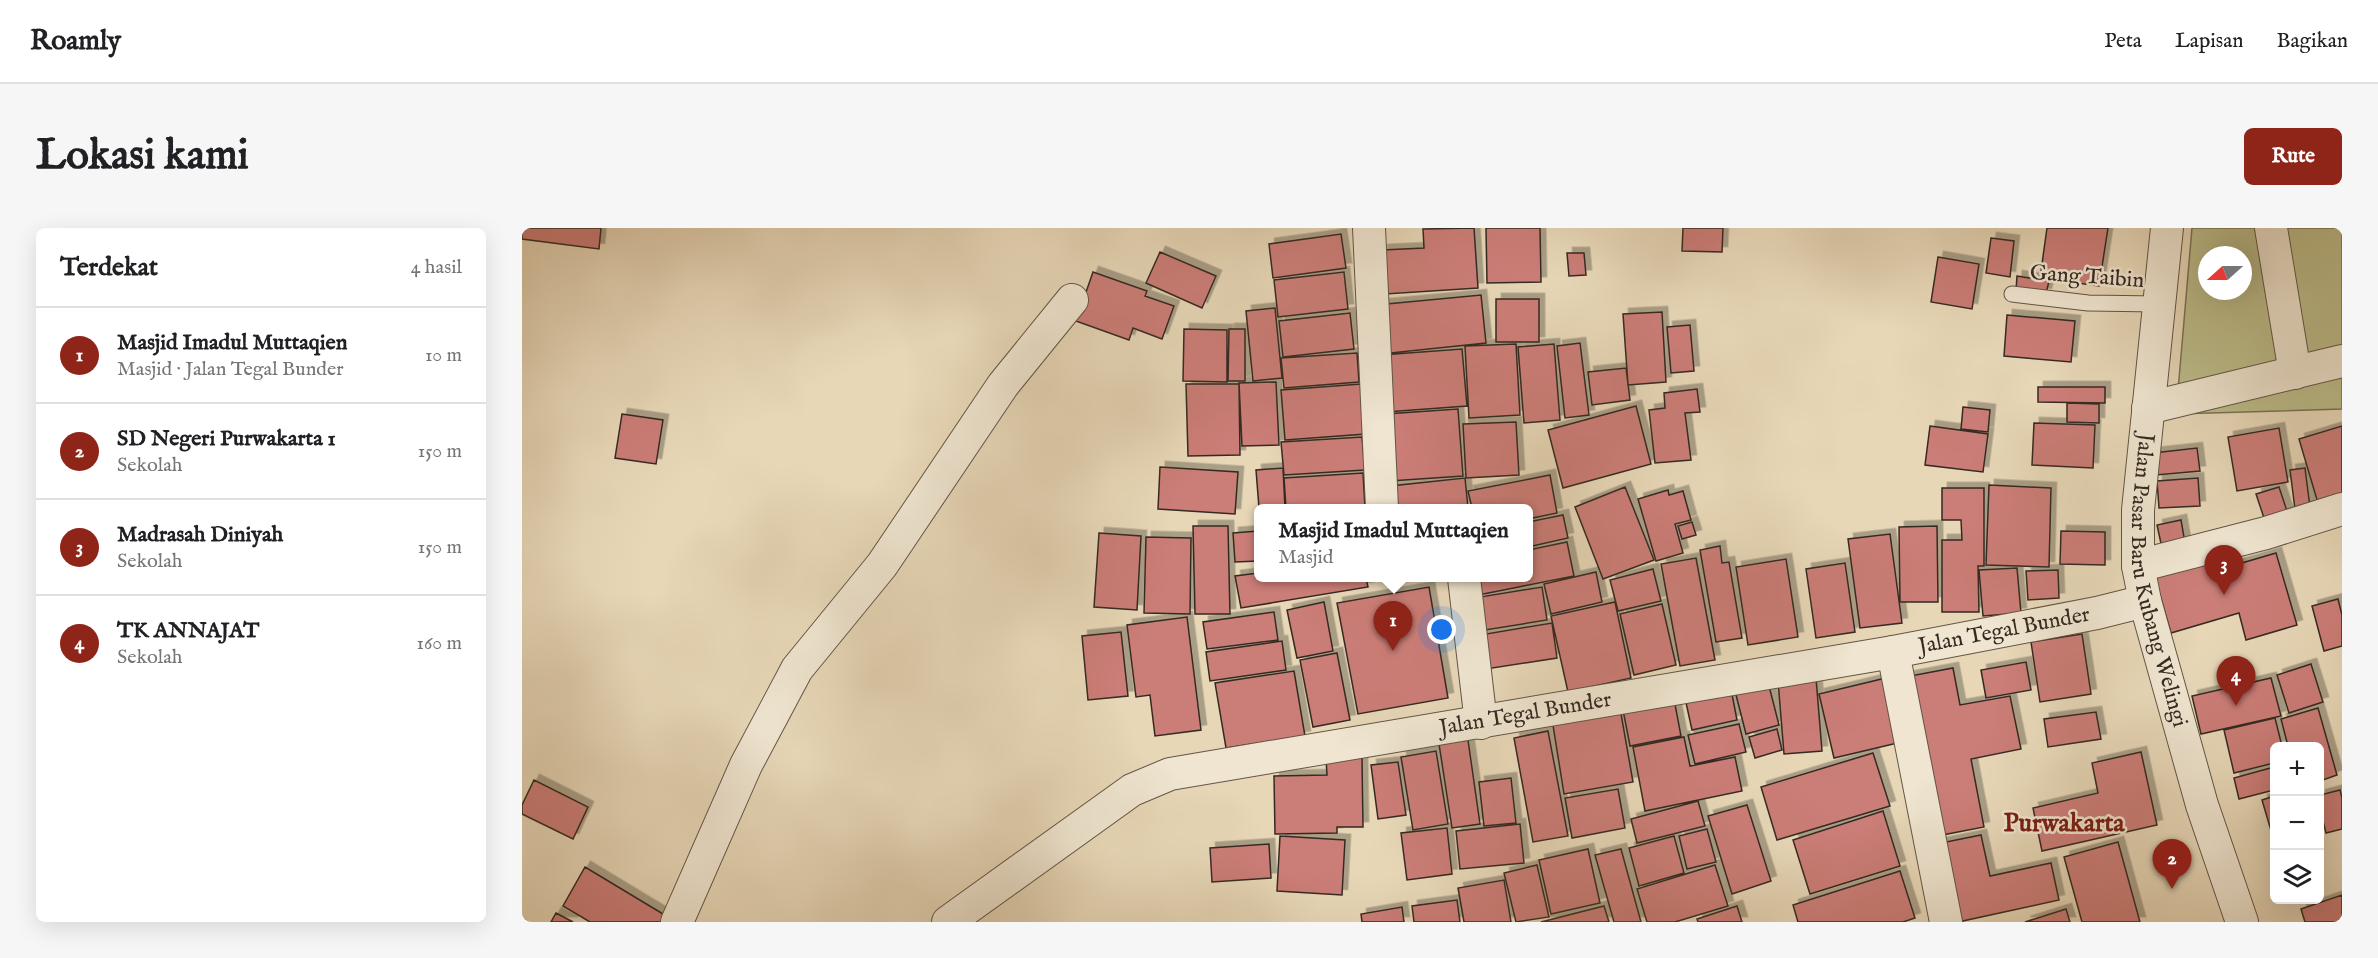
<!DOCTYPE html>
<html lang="id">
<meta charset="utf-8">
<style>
:root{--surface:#fff;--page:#f6f6f6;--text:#202124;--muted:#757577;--line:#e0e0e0;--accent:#8f2418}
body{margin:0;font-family:"IM FELL English",serif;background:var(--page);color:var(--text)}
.controls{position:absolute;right:18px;bottom:18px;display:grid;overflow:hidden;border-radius:9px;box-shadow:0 6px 24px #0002}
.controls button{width:54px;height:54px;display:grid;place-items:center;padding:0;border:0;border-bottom:2px solid var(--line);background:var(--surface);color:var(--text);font:30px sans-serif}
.compass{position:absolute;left:1676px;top:18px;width:54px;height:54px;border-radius:50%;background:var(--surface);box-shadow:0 6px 24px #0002;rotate:249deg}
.you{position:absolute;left:920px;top:402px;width:21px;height:21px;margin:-15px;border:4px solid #fff;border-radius:50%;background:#1a73e8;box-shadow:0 0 0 9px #1a73e833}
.badge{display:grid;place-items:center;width:39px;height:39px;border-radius:50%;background:var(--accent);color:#fff;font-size:20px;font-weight:700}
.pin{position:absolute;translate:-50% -50px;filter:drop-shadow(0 2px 3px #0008)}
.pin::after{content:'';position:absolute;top:32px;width:21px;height:18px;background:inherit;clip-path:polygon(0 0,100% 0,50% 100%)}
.popup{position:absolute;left:732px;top:276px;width:279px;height:78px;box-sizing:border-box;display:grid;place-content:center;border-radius:9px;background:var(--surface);filter:drop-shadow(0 2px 4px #0005);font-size:20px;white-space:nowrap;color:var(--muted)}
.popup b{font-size:22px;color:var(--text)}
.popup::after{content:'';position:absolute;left:50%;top:100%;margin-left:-12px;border:12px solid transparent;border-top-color:var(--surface)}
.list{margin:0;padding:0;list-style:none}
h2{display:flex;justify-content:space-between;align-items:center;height:78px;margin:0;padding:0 24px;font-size:26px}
h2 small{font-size:20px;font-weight:400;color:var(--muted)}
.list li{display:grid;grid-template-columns:39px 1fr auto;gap:18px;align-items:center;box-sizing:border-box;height:96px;padding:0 24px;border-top:2px solid var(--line)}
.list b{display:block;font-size:22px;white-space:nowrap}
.list p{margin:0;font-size:20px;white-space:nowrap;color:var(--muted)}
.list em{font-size:20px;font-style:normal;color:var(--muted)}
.icon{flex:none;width:33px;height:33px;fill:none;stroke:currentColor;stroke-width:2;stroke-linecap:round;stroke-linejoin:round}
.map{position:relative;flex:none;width:1820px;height:694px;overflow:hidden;border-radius:9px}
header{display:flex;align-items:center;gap:36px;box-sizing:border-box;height:84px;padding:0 30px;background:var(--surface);border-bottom:2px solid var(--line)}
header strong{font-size:28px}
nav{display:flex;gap:33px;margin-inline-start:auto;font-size:21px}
.intro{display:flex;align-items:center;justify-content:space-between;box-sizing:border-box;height:144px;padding:0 36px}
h1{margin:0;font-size:42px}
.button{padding:15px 27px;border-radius:9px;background:var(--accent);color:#fff;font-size:21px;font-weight:700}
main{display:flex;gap:36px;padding:0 36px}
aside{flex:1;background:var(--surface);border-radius:9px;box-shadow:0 6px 24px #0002}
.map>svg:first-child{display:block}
.green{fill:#bcbc8a;stroke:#787356;stroke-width:1.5;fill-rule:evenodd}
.building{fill:#cb7d77;stroke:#352a22;stroke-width:1.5;filter:url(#shadow)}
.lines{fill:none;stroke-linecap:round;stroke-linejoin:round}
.lane-casing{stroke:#625547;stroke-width:17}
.street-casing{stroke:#625547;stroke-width:34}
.lane{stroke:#efe5d0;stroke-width:15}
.street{stroke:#efe5d0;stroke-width:32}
.labels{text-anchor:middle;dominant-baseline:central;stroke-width:5;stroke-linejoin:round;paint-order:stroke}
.street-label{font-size:22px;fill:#352a22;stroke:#efe5d0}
.quarter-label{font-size:26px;font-weight:bold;fill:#7a1f14;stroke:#efe5d0}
</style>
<header>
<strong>Roamly</strong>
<nav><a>Peta</a><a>Lapisan</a><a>Bagikan</a></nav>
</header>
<div class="intro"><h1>Lokasi kami</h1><a class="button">Rute</a></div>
<main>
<aside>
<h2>Terdekat<small>4 hasil</small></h2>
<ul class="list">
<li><span class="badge">1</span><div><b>Masjid Imadul Muttaqien</b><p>Masjid · Jalan Tegal Bunder</p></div><em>10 m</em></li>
<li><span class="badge">2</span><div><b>SD Negeri Purwakarta 1</b><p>Sekolah</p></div><em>150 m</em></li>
<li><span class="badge">3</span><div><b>Madrasah Diniyah</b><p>Sekolah</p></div><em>150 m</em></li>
<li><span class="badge">4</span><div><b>TK ANNAJAT</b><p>Sekolah</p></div><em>160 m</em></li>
</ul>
</aside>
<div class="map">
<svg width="1820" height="694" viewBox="0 0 1820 694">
<defs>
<filter id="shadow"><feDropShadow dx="5.5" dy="-5.5" stdDeviation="0" flood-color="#0004"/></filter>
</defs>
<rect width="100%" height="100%" fill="#e7d7b7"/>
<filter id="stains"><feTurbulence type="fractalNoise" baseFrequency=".00333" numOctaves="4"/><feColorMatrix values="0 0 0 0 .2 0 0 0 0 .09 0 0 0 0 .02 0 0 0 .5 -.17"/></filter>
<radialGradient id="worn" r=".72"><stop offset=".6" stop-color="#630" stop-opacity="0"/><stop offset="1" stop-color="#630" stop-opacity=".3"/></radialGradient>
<path class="green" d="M1670,0h150v181l-166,5zM1685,27h36v36h-36z"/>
<path class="building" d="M0,0h79l-2,21 -77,-10z
M952,0l4,60 -93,6 -3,-44 42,-2 -1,-19z
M964,0h54l1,54 -54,1z
M1161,0h40l-1,24 -40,-1z
M1525,0h61l-9,58 -59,-8z
M819,6l5,34 -73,10 -4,-34z
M1469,10l23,3 -4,36 -24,-4z
M638,24l56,24 -14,32 -56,-25z
M1045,25h17l2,22 -17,1z
M1416,29l41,7 -7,45 -41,-7z
M571,44l54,19 -2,5 29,10 -12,33 -29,-11 -4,12 -53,-19z
M822,44l4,37 -70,8 -4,-37z
M1495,48l32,5 -3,13 -30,-4z
M959,67l5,48 -105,11 -5,-49z
M974,71h43v43h-43z
M753,80l7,70 -29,3 -7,-70z
M1140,84l4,70 -38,3 -5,-71z
M828,85l4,36 -71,8 -4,-36z
M1485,87l68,6 -4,41 -67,-6z
M1168,97l4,46 -23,2 -4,-46z
M662,101l43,1v52l-44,-1z
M707,101h16v52h-17z
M1058,115l9,72 -24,3 -8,-72z
M994,116l4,71 -51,3 -4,-72z
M1032,116l6,76 -36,3 -6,-76z
M940,121l5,57 -81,6 -5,-57z
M835,125l2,29 -75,6 -3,-30z
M1104,140l4,32 -38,5 -4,-33z
M754,154l3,63 -37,1 -3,-63z
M664,156h53l1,71 -52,1z
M839,156l5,50 -81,6 -4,-50z
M1516,159h67v16l-67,-1z
M1175,161l3,23 -15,1 6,47 -36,3 -6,-53 16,-2 -1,-15z
M1545,175l32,1v19l-32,-1z
M1114,178l15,58 -88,24 -15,-58z
M1441,179l27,3 -2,22 -27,-3z
M936,181l5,67 -73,5 -5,-67z
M100,186l41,6 -7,44 -41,-6z
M994,194l3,53 -53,3 -3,-54z
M1512,195l61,2 -2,43 -61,-3z
M1408,198l58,8 -5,38 -58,-7z
M1820,198v77l-22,7 -21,-71z
M1757,200l9,54 -51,9 -9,-54z
M840,209l3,33 -81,5 -3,-33z
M1675,220l3,23 -44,4 -3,-22z
M638,239l78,5 -3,42 -77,-5z
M761,240l2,40h-26l-3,-38z
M1783,240l6,47 -15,2 -6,-47z
M841,245l2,35h-79l-2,-30z
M1028,247l7,38 -29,6v-11h-56l-4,-17z
M943,250l3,30h-76l-2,-22z
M1676,250l2,28 -41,2 -2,-27z
M1467,257l62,3 -2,79 -63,-2z
M1103,259l29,73 -51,19 -28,-72z
M1757,259l11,33 -23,7 -11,-33z
M1420,260h42v78h-6l1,46h-37v-72h20l-1,-20h-19z
M1146,262l1,5 14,-4 8,29 -16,4 8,29 -27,8 -18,-62z
M1041,287l5,23 -40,9v-25z
M1659,292l4,23 -23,5 -5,-23z
M1170,294l4,13 -14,4 -4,-13z
M671,298h35l2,88h-35z
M1415,298l1,76h-38l-1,-75z
M736,303v30l-23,1 -2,-29z
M1539,303l44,1v33l-45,-1z
M577,305l42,3 -4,74 -43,-3z
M1368,306l12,89 -42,5 -12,-89z
M624,309l45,1 -1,76 -46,-1z
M1045,314l7,34 -101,20 -4,-18h59v-28z
M1198,318l2,17 7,-1 13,76 -26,4 -16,-92z
M1754,325l21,72 -51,15 -7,-27 -68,20 -16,-55 70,-21 3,10z
M1174,330l19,102 -35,6 -19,-102z
M1264,331l12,78 -50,8 -12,-78z
M1323,335l10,69 -39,6 -10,-69z
M1495,340l4,45 -38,3 -4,-46z
M1131,341l8,32 -43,10 -8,-31z
M1536,342l1,28 -31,2 -2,-29z
M1074,344l6,30 -51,12 -7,-30z
M736,345v5h108l2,9 -127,21 -6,-32z
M873,350h30l-29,4z
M907,359l19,111 -90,16 -21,-111z
M1020,359l5,33 -62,10 -5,-33z
M1816,371l4,16v31l-18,5 -12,-45z
M802,374l9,49 -36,7 -10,-48z
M1093,374l16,76 -63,14 -17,-76z
M1140,376l14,61 -42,10 -14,-61z
M752,384l4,28 -71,9 -4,-27z
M665,389l14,113 -46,6 -5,-41 -14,2 -9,-72z
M1030,395l5,35 -71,11 -6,-34z
M599,404l7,64 -40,4 -6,-64z
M1560,406l9,60 -51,8 -9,-60z
M760,413l4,29 -76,11 -4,-29z
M815,425l13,67 -37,7 -13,-67z
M1504,434l5,28 -45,8 -5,-28z
M1789,436l12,38 -34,11 -12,-38z
M1431,440l7,37 50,-9 11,53 -50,10 13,68 -47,9 -32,-159z
M772,443l11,65 -79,12 -11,-65z
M1368,449l16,64 -72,17 -15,-64z
M1294,450l6,73 -38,3 -6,-73z
M1749,450l10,38 -80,18 -9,-38z
M1246,454l11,43 -33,9 -11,-43z
M1209,461l6,31 -45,10 -7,-32z
M1152,471l7,37 -51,10 -7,-36z
M1098,480l13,74 -69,12 -12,-75z
M1796,480l19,67 -17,6v-35h-32l-7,-27z
M1574,484l5,27 -53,8 -4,-28z
M1753,490l7,28h-8v17l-40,10 -10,-43z
M1217,496l7,28 -51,12 -7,-29z
M1255,501l5,21 -27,8 -6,-21z
M1026,503l20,105 -35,6 -19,-104z
M1162,509l6,29 45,-9 7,34 -97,20 -12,-64z
M946,512l12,84 -28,4 -13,-84z
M914,523l12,73 -35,6 -12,-73z
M1619,524l16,73 -115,26 -9,-43 65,-15 -6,-30z
M1351,525l17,53 -113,34 -16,-53z
M840,530l1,69h-26v6l-62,1 -1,-58 53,-1 -1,-16z
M876,534l8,53 -28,4 -7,-54z
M1752,539v23l-35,9 -5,-21z
M989,550l5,45 -32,3 -5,-44z
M12,552l54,27 -15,32 -51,-25v-9z
M1096,561l7,39 -53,10 -7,-40z
M1818,562l2,8v31l-16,4 -6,-24v-14z
M1752,568v37l-2,1 -10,-34z
M1176,573l7,25 -68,17 -6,-24z
M1225,577l24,76 -39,13 -24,-78z
M1361,583l17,55 -90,28 -17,-54z
M998,596l4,39 -64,6 -4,-38z
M925,600l5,46 -45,6 -6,-47z
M1185,601l9,33 -29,7 -8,-33z
M1459,607l9,41 61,-13 8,37 -101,22 -17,-79z
M758,608l65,4 -3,55 -65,-4z
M1152,608l10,37 -45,13 -10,-38z
M1596,614l22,80h-58l-18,-65z
M747,616l2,34 -59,4 -2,-34z
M1066,621l12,54 -49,11 -12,-54z
M1099,621l20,73h-27l-19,-67z
M1015,637l12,52 -33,5 -12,-49z
M1193,637l13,41 -53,16h-28l-10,-33z
M63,639l88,53 -2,2h-81l-27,-16z
M1378,643l15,47 -12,4h-105l-5,-17z
M982,652l7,42h-47l-6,-34z
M1820,667v27h-37l-4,-13z
M935,672l3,22h-46l-2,-16z
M1082,678l5,16h-68z
M1215,678l5,16h-44l-1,-3z
M880,679l2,15h-42l-1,-8z
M1544,681l4,13h-45z
M34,685l17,9h-22z"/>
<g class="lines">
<g class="lane-casing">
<path id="lane" d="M1490,66l76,9 70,1"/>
</g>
<g class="street-casing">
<g id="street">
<path d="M847,0l13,280"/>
<path id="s1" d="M1645,0l-29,282v56l7,35 57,204 40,117"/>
<path d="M1749,0l24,145"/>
<path d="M1626,180l194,-47"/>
<path d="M1616,338l128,-33 76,-24"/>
<path d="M942,350l17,145"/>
<path d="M1371,424l53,270"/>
<path d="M155,694l69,-157 51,-96 85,-104 121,-180 69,-85"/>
<path id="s2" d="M426,694l184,-132 38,-16 723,-122 204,-39 48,-12"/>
</g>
</g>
<use href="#lane" class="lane"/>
<use href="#street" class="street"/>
</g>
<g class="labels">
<g class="street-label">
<text transform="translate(1565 49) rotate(4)">Gang Taibin</text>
<text stroke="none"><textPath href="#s1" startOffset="356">Jalan Pasar Baru Kubang Welingi</textPath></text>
<text stroke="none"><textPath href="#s2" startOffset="1114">Jalan Tegal Bunder</textPath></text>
<text stroke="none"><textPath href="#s2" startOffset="628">Jalan Tegal Bunder</textPath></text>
</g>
<g class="quarter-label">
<text x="1542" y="595">Purwakarta</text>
</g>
</g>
<rect width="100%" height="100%" filter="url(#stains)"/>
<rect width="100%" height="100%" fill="url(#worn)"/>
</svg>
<div class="controls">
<button>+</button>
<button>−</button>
<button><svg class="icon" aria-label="layers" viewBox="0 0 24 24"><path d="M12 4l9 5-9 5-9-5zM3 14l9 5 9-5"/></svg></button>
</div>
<svg class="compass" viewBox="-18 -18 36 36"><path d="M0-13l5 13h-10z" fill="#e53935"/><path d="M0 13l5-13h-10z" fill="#757577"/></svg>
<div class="you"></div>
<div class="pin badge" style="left:871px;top:423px">1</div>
<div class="popup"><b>Masjid Imadul Muttaqien</b>Masjid</div>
<div class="pin badge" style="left:1650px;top:661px">2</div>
<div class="pin badge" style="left:1702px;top:367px">3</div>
<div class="pin badge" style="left:1714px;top:478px">4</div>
</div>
</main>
